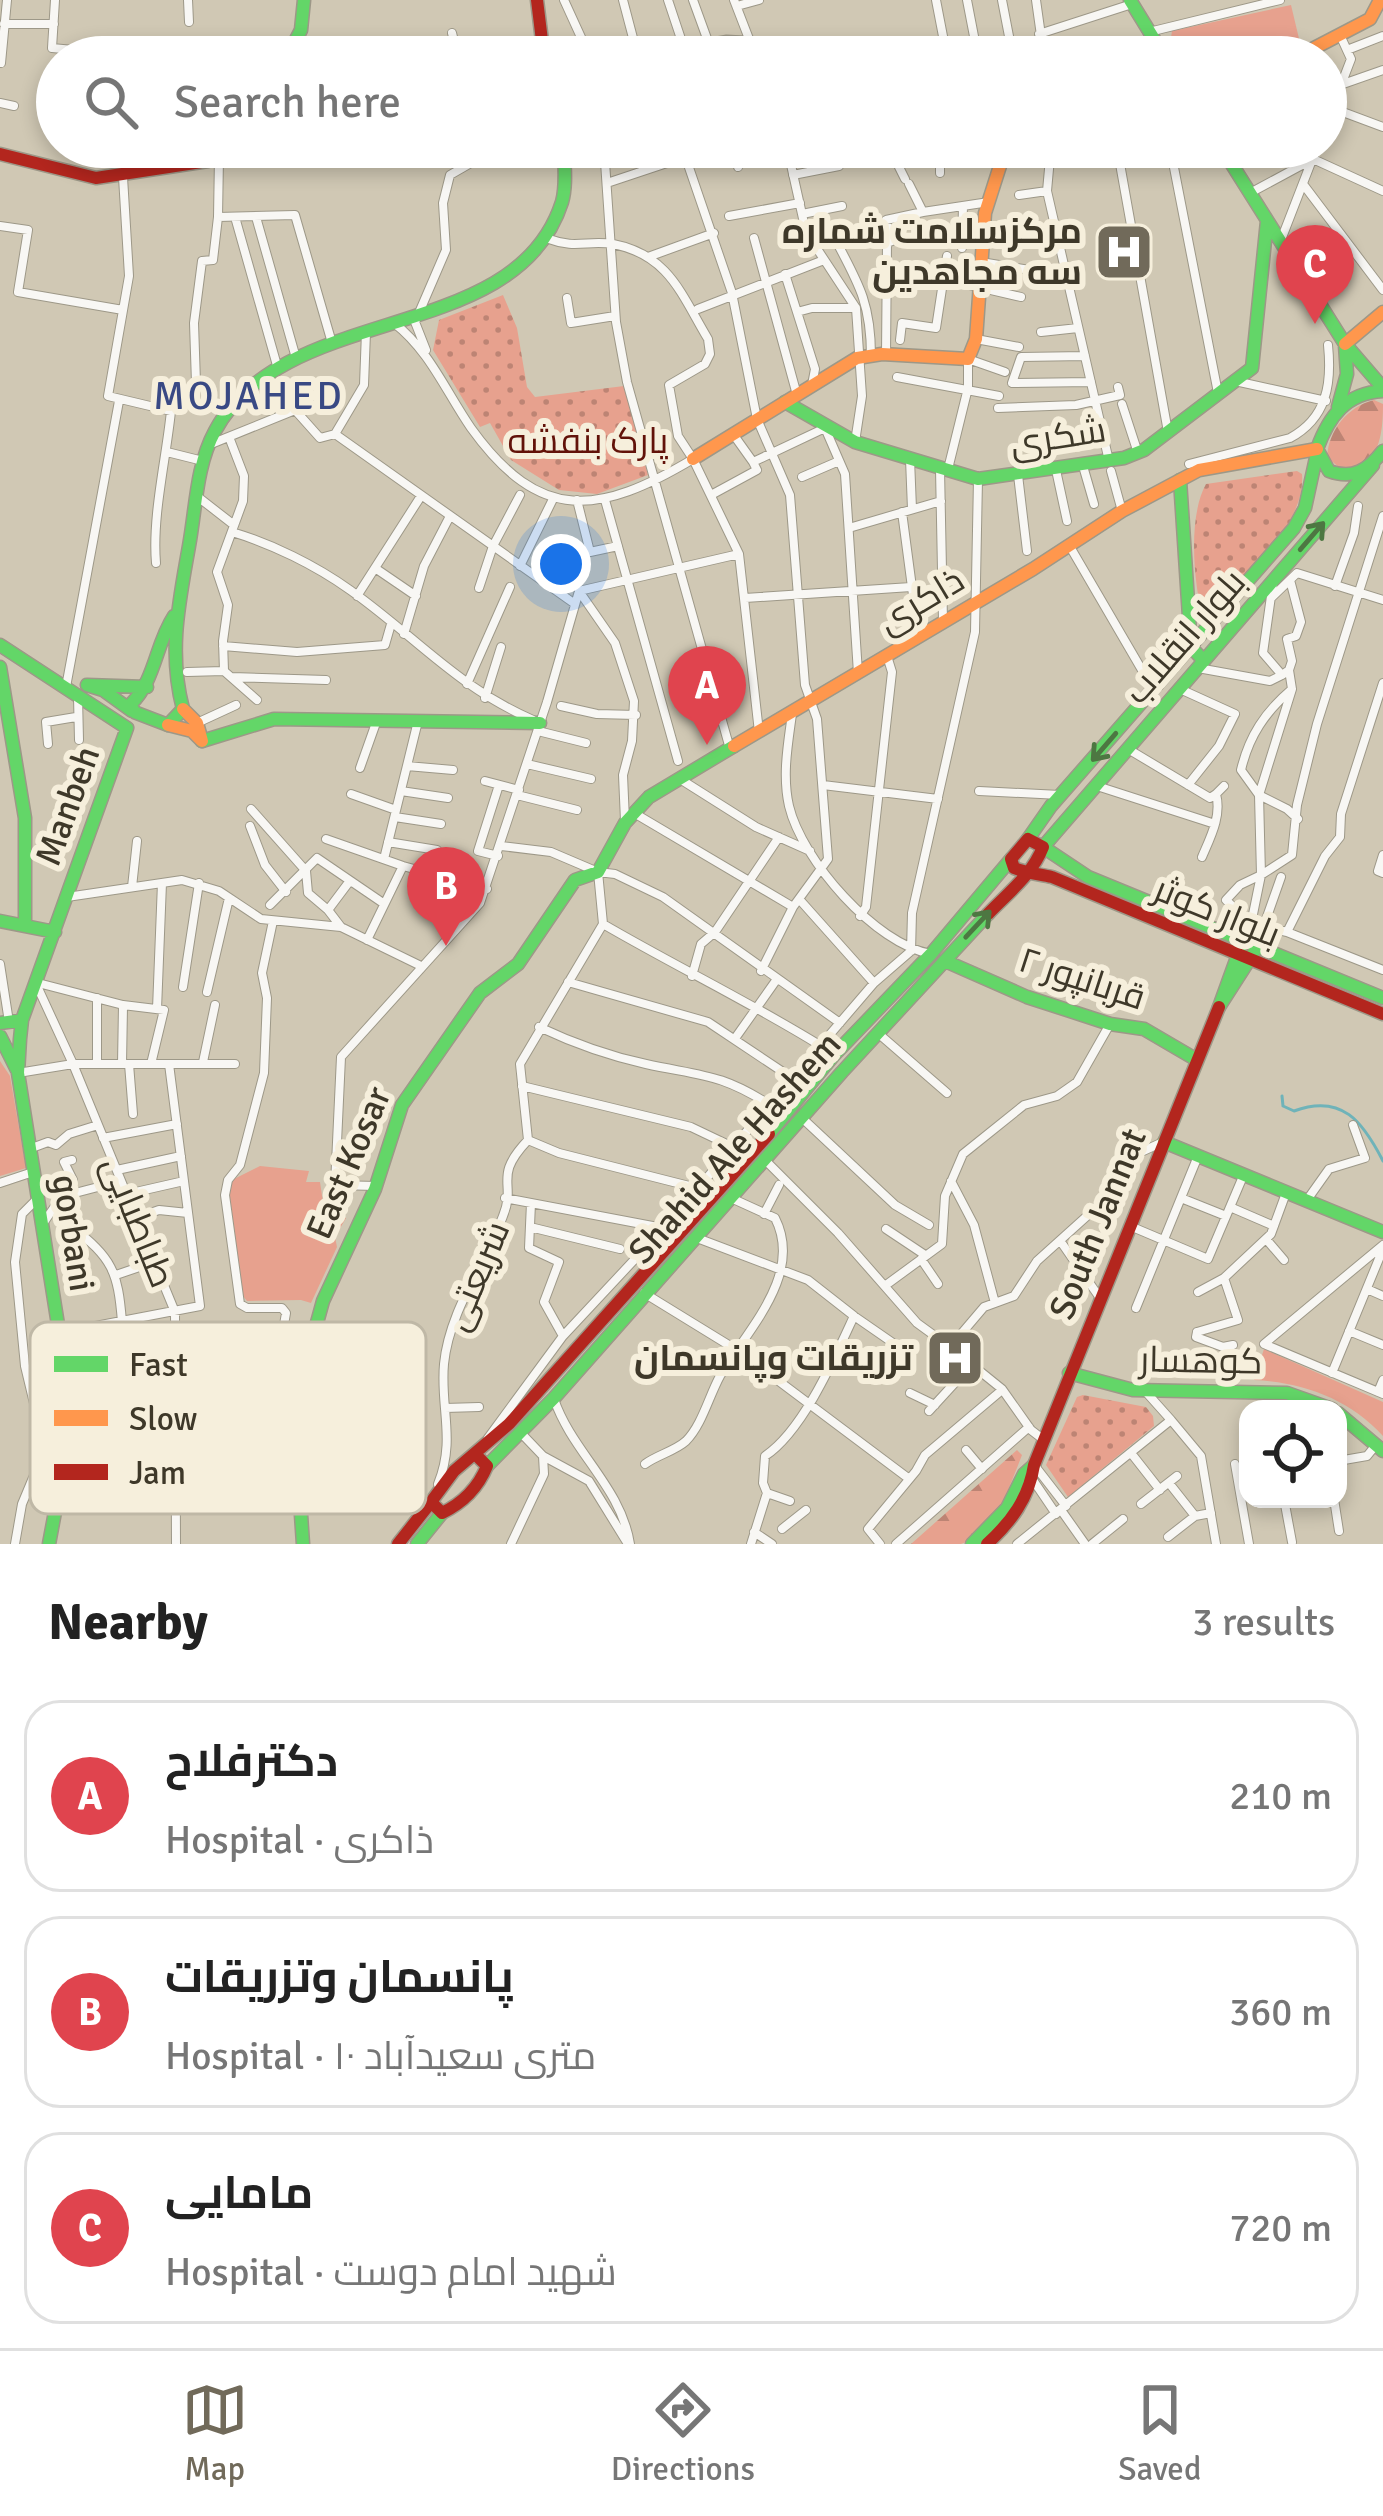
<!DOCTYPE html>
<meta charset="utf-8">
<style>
:root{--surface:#fff;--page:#f2f2f2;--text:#222;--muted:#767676;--line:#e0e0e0;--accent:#716a5a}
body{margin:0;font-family:Signika,Cairo,sans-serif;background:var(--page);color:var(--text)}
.controls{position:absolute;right:36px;bottom:36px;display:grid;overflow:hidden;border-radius:24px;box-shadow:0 6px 18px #0003}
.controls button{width:108px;height:108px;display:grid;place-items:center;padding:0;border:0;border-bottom:3px solid var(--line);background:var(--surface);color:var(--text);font:60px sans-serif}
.you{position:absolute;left:561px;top:564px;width:42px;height:42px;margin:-30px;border:9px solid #fff;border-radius:50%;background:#1a73e8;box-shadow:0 0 0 18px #1a73e833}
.badge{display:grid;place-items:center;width:78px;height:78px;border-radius:50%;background:var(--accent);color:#fff;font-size:39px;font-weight:700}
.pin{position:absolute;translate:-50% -99px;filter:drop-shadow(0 3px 6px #0008)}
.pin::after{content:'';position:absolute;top:63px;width:42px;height:36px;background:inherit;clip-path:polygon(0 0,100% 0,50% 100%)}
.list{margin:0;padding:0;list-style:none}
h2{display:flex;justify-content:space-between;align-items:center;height:156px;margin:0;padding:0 48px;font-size:51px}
h2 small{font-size:39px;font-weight:400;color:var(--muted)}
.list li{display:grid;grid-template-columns:78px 1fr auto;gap:36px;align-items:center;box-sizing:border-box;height:192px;margin:0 24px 24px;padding:0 24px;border:3px solid var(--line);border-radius:36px}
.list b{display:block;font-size:45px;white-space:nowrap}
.list p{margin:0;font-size:39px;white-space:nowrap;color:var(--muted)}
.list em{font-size:39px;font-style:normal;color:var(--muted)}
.icon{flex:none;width:66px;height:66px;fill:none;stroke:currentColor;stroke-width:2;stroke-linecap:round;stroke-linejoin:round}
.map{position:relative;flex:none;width:1383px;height:1544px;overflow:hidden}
.search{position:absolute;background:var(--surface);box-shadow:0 6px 18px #0003;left:36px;right:36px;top:36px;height:132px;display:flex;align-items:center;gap:30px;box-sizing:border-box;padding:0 42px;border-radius:66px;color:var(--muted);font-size:45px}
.sheet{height:804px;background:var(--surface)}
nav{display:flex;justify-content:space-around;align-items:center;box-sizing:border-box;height:168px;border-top:3px solid var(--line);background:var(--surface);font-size:33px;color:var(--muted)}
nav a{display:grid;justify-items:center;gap:6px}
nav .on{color:var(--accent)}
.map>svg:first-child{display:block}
.grass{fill:#e7a18e}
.forest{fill:url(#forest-firs)}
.park{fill:url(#park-dots)}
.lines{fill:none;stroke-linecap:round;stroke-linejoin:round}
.stream{stroke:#6fb3b9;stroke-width:3}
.street-casing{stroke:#9d9888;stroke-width:10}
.fast-casing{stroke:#9d9888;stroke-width:15}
.slow-casing{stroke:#9d9888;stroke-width:15}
.jam-casing{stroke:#9d9888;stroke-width:15}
.street{stroke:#f8f7f4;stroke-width:8}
.fast{stroke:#63d668;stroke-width:12}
.slow{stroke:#ff974d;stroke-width:12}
.jam{stroke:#b3261e;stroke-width:12}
.oneway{stroke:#4d7742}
.labels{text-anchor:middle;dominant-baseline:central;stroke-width:12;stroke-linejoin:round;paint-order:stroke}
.poi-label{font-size:36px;font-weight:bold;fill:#3e3829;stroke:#f6efdc;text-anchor:end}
.street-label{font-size:36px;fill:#3e3829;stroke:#f6efdc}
.park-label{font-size:36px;fill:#621209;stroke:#f6efdc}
.neighbourhood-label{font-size:39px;letter-spacing:3px;fill:#394984;stroke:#f6efdc}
.key{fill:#f6efdc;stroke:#bfb8a6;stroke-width:3}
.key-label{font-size:33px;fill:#3e3829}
</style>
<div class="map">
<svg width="1383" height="1544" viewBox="0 0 1383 1544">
<defs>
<pattern id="forest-firs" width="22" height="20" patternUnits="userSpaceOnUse" patternTransform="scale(3)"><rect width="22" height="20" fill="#e7a18e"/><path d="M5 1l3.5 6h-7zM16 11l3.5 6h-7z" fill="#bd8474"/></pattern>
<pattern id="park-dots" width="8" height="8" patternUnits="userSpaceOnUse" patternTransform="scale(3)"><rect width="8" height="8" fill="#e7a18e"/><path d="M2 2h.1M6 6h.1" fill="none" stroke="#bd8474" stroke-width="1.8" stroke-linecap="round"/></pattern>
</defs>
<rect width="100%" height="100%" fill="#d0c8b4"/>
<path class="grass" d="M1291,5l10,42 -18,10h-100l-12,-19 1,-7z
M0,1061l10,15 16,92 -26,8z
M260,1166l49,5 -3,11h14l4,27 22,9 -11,19 2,10 -26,56 -10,-3 -54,1 -4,-5 -14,-103 3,-13z
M1264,1349l119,53v34c-33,-37 -81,-54 -129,-56z"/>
<path class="forest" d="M1374,400l9,4c0,29 -3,66 -41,66l-15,-13c2,-27 20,-50 47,-57z
M1017,1450l5,5c-12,30 -27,78 -61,89 -14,0 -36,0 -50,0z"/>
<path class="park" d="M503,295l14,33 10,59 8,10 89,-11 24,89 -51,19 -38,-4 -48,-30 -21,-37 -10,4 -47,-77 6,-30z
M1297,471l5,3c5,52 -65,112 -98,149 -10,-36 -17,-105 2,-139z
M1083,1395l63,12 7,9 1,10 -86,71 -22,-32 31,-68z"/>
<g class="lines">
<path class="stream" d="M1282,1096l1,10 11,5c48,-18 69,11 89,50"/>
<g class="street-casing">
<path id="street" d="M55,0l-3,48 43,4v5
M188,0l1,22
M564,0l26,57
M623,0l15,57
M668,0l16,48
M693,0l16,44
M734,0l22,57
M936,0l11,57
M967,0l11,57
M1002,0l11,57
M1036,0l8,57
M737,6l22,-6
M4,24h50
M1149,32l131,-32
M452,33l6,24
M1039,34l93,-30
M1347,50l36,-14
M501,55v2
M1059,57l37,-6
M1,63l6,-63
M1343,84l40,-14
M0,103l14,3
M1332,108l51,19
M1326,124l25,-65 -11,-24
M682,147l50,146 25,126 33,76 15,190 12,34 11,140 -35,48 -32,64
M787,147l19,85 50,76 6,88 -7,46
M889,147l16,32
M984,147l20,6
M1051,147l-4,44 62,270
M1117,147l51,285
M1170,147l48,246
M565,150l40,12 11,160 11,60 103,367
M219,157l-1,60 77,-2 37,128
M686,161l27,-14
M605,162l3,-15
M1235,166l35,-19
M738,167l-4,-16 19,-4
M143,171l-4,-20 9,-4
M940,173v-26
M793,175l46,-9
M123,177l6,99 -21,120 63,15c-5,49 -19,105 -15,152
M607,183l78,-26
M909,184l14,28 66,-10
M1303,184l80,106
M1250,193l63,-34 70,32
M1019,195l28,-4
M802,214l40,-8
M729,216l71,-13
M235,217l43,152
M256,217l40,141
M0,226l28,4 -10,62 105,18
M754,238l43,157
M549,239c26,10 39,1 64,5 56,11 68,50 95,95l2,15 -5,10 -36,21 9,51 15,23 46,95 20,178
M835,239l30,-7
M983,239l35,1
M1281,240l36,-93
M815,245l20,-6c24,45 36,65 36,117
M962,248l1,-42
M648,257l66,-24
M981,262l55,9
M785,274l30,95 -3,16
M922,274l99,23
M567,298l4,25 44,-7
M698,309l126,-49
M797,312l15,-4h44
M394,323c36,28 52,69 77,105 69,96 128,87 222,31
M1041,332l37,-4
M976,339l43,8
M900,340l2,-17 34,5 11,-72
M426,350l-11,-28 31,-72 -3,-47 7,-28 33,-19 2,-9
M886,355l1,-112 5,-2 -6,-21 37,-8
M1085,356l-64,1 -9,26 79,-1
M897,377l102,19
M1235,381l91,20
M1122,404l16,49
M998,408l78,-3 44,-10 -2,-8
M171,411l25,-28 -2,-60 8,-62 11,-1 5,-43
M335,434l240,170
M733,434l20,28
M229,437l15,39 -1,25 -26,71 11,33 -5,36 1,30 33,29
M1051,437l51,-7
M211,444l84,-34 25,28 15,-4 29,-49 2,-53
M167,452l36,9
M910,459l2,50
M1189,464l101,-26c37,-20 42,-54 38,-93
M1083,466l11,38
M940,469l3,152
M948,469l20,-81v-29l37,13
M1056,470l11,51
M1111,471l11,40
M1018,475l9,76
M802,477l37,-16
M711,495l46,-25 -4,-8 72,-34 20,46 13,199
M198,497l36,28
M577,500l13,52 28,-6
M605,500l73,261
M902,512l15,113
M849,528l92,-27
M232,532c40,12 83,33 118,58 65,46 107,97 183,130
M1069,545l84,144
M520,566l33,-67
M375,568l41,28
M1273,582l-10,71 19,22 7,-5 3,19c-27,23 -43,47 -51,81l18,25 28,14 11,10
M1335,586l19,-53 4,-27
M479,588l14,-42 27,-51
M579,591l36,52 19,58 -2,40 -9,34 2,46
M357,596l64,-100
M1272,597l25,-24 86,27
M745,598l166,-11
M404,634l20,-68 26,-50
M223,646l74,6 88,-7 6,-21
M1198,668l72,13 12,-6
M1289,670l3,-9 -5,-22 9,-3 5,-14 -11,-42
M187,672l37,-1
M232,677l94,3
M467,684l43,-97
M66,687l53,-286
M1180,689l55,25 -16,32 -31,39
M1292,689l-33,106 2,80 -21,10 -14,15 25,24 36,8 96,38
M78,697l1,43
M485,698l16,-51
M561,706l36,8 39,1
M792,714c-4,30 -10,61 -3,92 13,54 86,138 142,148
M197,723l39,-18
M538,731l48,12
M48,744l-2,-22 30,-5
M1128,749l82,49 6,-4
M527,764l64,15
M407,766l46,4
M360,768l17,-48
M680,779l76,48 54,24
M485,781l34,9
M823,785l115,14
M1097,786l118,38
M401,791l47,7
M979,791l81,4
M351,794l45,16
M517,795l60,15
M251,809l55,62 2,22 20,17 13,17
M634,813l159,94
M395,817l46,7
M250,826l15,39 21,27
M326,839l77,27 84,23
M388,842l49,8
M501,846l50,6 47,20 17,2 48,23 177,126
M1383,855l-5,16 5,2
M498,856l-20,-5 21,-66
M1202,857c8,-19 20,-41 14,-63l8,-8
M384,859l34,-138
M132,887l5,-46
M67,897l115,-17 37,11 42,28 80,8 80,39
M799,899l75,84
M270,905l47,-47 66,45
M328,910l21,-28
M860,916l6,-9 26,-235 -5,-16
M273,921l-11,52 5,25 -3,75 -24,92 -12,15 -3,15 15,109 7,4h35l4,5 -9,53 26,15
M603,924c72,42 147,78 218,122
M1287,932l38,-76 15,-19 1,-23 42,-131
M367,940l36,-74
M1243,941l8,-17 10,-49 31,-20 5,-50 20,-81 66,-208
M1257,945l24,-68
M911,951l1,-38 63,-281 3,-153
M0,964l9,58
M692,976l9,-32 14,-12 64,-95
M568,982l140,40 84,56
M38,983l85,22 41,5 -13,54
M37,986l36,78 102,248 1,232
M183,987l16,-104
M207,992l22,-94
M157,1009l5,-126
M539,1027c34,16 70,29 107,37 55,12 74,9 124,41
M879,1034l68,59
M736,1037l41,-58
M203,1062l12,-57
M97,1064v-66
M122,1064l1,-58
M129,1064l4,50
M18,1073l55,-9h162
M522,1086l169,41 42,20
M802,1118l93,87 34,20
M103,1138l74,-14
M528,1140l31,13 138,35
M29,1149l19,-7 8,3 13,-11 29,-9
M765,1160l73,73 79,90 33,24
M117,1170l64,-14
M121,1181l-46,12 -3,34c40,31 46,44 50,95
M951,1181l23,44 21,78
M0,1183l33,-11
M376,1186l-41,-1 6,-128 139,-154 67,-201 32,-111 160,-37
M127,1194l57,-13
M505,1198l158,30
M1181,1198l45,18
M1307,1200l22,-31 36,-11 -12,-33
M531,1203l-2,45 30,14 -15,40 19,34
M1230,1207l44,19
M764,1214l15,-29
M136,1218l23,-8 29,3
M42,1225l31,-45 -9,-18 8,-2
M1130,1226l78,33 36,-85
M530,1227l90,22
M886,1229l39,26
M697,1238l111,42 46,36
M1266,1239l18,21
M1061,1242l39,56
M1383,1245l-119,99 119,50
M921,1259l17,25
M116,1275l38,-13
M886,1285l56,-41 3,-48 18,-42 61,-49 33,-9 20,-14 33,-58
M1367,1289l16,7
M1198,1292l26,-14 47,-44 15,-41
M644,1293l96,59 168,126
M1136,1308l62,-152
M1349,1331l34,14
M1197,1332l41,-12 -14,-42
M1197,1332l-1,5 27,10 10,-2
M59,1333l141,-27 -31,-242
M1332,1373l51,-124
M1378,1392l5,-12
M910,1393l25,12
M554,1399c18,53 67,88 76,145
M445,1408l34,-1
M929,1411l44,-48
M1171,1420l30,36 15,88
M521,1433l22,23 46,25 39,63
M488,1438l75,-102 100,-107 211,-246 37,-32
M1044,1440l-13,-10 -29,-41 -52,-42 34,-40 30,-11 23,-35 60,-54 33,-50 33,-15
M966,1450l16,19
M1131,1453l29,37
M1338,1461l29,-5 9,-11
M645,1464c12,-9 30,-13 41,-23 16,-16 23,-45 34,-65 27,-46 84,-101 55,-158l-44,-20
M1235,1464l14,80
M1035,1466l31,40
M1033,1480l23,34
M1169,1483l26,33
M438,1484c18,-44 2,-76 6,-120 5,-53 41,-100 59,-148 14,-34 -11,-38 25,-76l-8,-76 83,-140 -5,-52
M767,1493l23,8
M1284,1499l8,43
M1334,1499l5,32
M1141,1504l36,-28
M1061,1510l24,34
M782,1529l24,-19
M754,1532l18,12
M1168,1537l27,-21 16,-3
M15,1544l7,-40 23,-55 -20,-83 -10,-104 7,-48 15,-15
M511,1544l33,-70 -1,-18
M751,1544l16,-51 -4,-10 2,-27c38,-25 70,-99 89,-140l39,27
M880,1544l-12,-15 48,-58 9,-16 77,-65
M896,1544l133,-117
M1017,1544l154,-124 -25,-28
M1092,1544l31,-25"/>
</g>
<g class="fast-casing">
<path id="fast" d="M1130,0l35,57
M287,57l14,-27 3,-30
M1221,147l124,197 38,44
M1383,391c-37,2 -54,25 -66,58l12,22c24,9 39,-1 54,-20
M785,402l70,40 123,37 146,-21 20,-8 108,-82 15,-147
M1338,407l9,-33 -2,-29
M1373,465l-330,382 45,30 295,121
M1180,480l11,167 13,14
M174,616c-19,29 -18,63 -43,88l3,8 34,13 15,-16c-15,-57 -4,-106 6,-163 7,-38 7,-80 26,-115 70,-131 301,-84 347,-229 5,-17 2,-38 2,-55
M0,645l127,83 -105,292 -2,19
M0,667l25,151v105
M132,711l-29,-21 -16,-5 60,2
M202,741l72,-22 266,4
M1028,839l23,-33 243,-278 11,-20 12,-55
M0,921l55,11
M1240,949l-21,58 34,-53
M945,961l82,36 83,27 34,5 53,31
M0,1023l22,-3
M0,1036l17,34
M20,1039l-2,34 51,321 -2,54 -18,96
M769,1134l65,-79 97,-101 80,-95
M1164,1142l219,90
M1069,1373l64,17 154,3 45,16
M1338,1413l45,38
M487,1466l67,-68 288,-326 146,-158
M303,1544l-6,-88 13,-108 13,-47 52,-112 27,-84 78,-112 38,-29 57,-84 23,-8 27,-49 24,-26 85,-51
M417,1544l25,-31
M972,1544l35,-36 17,-34 10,-9"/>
</g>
<g class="slow-casing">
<path id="slow" d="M645,57l81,-15 160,8 36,7
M1297,57l73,-38 10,-19
M1345,344l38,-32
M693,459l164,-101 25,-4 86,5 8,-20 9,-126 21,-66
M168,725l24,6 10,10 -5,-18 -14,-14
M734,746l299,-177 89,-58 77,-41 118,-21"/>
</g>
<g class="jam-casing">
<path id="jam" d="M537,0l7,57
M0,154l96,24 112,-17 11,-4 9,-10
M988,914c20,-21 44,-39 55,-67l-15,-8 -17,20 3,9c12,5 25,6 38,9l331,137
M477,1456l10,10c-9,22 -24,37 -45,47l-11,-11 23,-31 55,-47 260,-290
M398,1544l33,-42
M987,1544c24,-22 42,-46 47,-79l185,-458"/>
</g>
<use href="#street" class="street"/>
<use href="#fast" class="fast"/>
<use href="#slow" class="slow"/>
<use href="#jam" class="jam"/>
</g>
<defs><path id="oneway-shaft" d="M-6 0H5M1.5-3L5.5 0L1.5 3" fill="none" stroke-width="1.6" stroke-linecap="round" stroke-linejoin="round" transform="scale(3)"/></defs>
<g class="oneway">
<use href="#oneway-shaft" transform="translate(1312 536) rotate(-49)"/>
<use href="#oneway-shaft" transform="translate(1104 747) rotate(131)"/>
<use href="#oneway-shaft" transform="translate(978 924) rotate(-47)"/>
</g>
<defs>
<g id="hospital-square" transform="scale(3)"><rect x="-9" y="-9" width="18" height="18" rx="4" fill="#716a5a" stroke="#f6efdc"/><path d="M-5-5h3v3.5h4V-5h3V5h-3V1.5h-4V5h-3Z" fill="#fff"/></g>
</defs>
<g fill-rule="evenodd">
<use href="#hospital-square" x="1124" y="252"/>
<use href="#hospital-square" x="955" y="1358"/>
</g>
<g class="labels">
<g class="poi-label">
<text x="1082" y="231">مرکزسلامت شماره<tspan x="1082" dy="41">سه مجاهدین</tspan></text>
<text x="913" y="1358">تزریقات وپانسمان</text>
</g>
<g class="street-label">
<text transform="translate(1058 437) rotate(-9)">شکری</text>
<text transform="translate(921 601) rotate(-31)">ذاکری</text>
<text transform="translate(1185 637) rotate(-49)">بلوار انقلاب</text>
<text transform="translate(68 806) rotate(-70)">Manbeh</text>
<text transform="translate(1217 912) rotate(22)">بلوار کوثر</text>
<text transform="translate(1082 979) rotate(18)">قربانپور ۲</text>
<text transform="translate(735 1148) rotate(-48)">Shahid Ale Hashem</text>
<text transform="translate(349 1163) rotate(-67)">East Kosar</text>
<text transform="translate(138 1222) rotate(68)">طباطبایی</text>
<text transform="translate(1098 1224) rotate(-68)">South Jannat</text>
<text transform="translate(73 1233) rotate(81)">gorbani</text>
<text transform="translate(477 1276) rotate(-67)">شریعتی</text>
<text transform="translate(1201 1361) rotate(1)">کوهسار</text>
</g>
<g class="park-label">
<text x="588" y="441">پارک بنفشه</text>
</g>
<g class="neighbourhood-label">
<text x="249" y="396">MOJAHED</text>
</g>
</g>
<rect x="30" y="1322" width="396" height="192" rx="18" class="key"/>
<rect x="54" y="1356" width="54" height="16" fill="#63d668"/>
<rect x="54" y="1410" width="54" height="16" fill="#ff974d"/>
<rect x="54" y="1464" width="54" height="16" fill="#b3261e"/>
<g class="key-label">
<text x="129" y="1376">Fast</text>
<text x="129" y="1430">Slow</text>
<text x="129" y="1484">Jam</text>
</g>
</svg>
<div class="controls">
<button><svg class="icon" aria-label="locate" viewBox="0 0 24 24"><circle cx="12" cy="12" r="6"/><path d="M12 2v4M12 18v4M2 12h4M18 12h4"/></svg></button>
</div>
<div class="you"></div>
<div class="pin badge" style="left:707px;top:745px;background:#e0444e">A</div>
<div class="pin badge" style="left:446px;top:946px;background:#e0444e">B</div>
<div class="pin badge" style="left:1315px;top:324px;background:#e0444e">C</div>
<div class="search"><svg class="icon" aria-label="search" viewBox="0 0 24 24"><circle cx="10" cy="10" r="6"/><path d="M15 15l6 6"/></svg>Search here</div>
</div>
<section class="sheet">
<h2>Nearby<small>3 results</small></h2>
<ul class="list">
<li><span class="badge" style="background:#e0444e">A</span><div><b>دکترفلاح</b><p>Hospital · ذاکری</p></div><em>210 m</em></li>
<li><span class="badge" style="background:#e0444e">B</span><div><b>پانسمان وتزریقات</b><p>Hospital · ۱۰ متری سعیدآباد</p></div><em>360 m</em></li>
<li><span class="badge" style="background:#e0444e">C</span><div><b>مامایی</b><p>Hospital · شهید امام دوست</p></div><em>720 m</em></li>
</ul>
</section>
<nav>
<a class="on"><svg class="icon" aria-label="map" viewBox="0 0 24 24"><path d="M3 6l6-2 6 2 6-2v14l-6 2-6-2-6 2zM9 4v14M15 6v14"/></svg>Map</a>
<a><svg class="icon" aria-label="directions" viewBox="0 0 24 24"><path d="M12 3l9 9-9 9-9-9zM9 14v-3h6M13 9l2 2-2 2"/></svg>Directions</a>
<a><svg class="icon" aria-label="saved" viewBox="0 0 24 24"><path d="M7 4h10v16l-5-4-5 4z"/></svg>Saved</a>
</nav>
